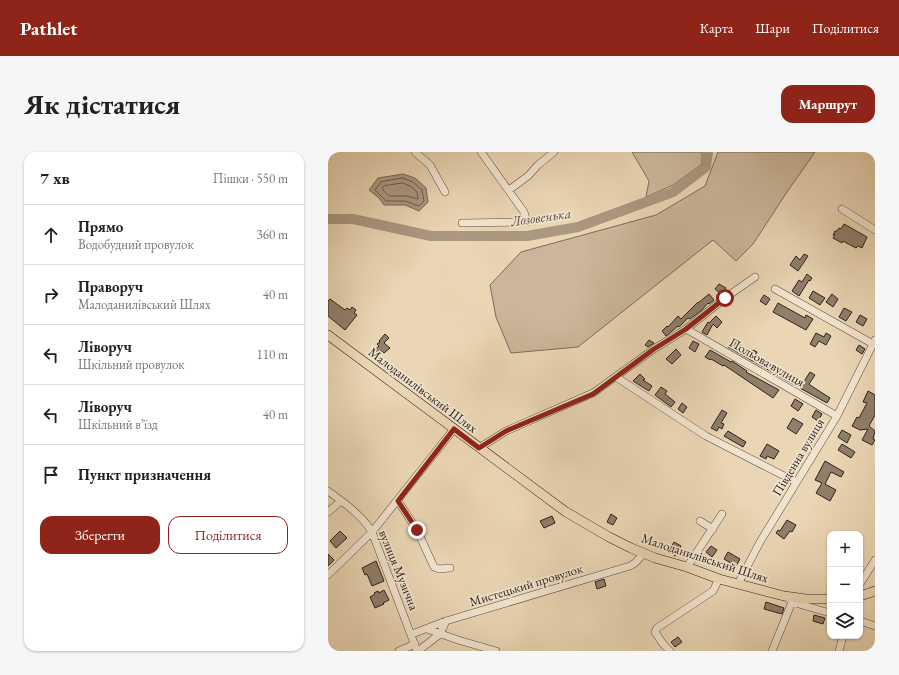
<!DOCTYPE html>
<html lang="uk">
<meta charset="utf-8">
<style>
:root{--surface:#fff;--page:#f6f6f6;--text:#202124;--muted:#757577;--line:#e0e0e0;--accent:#8f2418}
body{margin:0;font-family:"EB Garamond",serif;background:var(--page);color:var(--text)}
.controls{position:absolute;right:12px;bottom:12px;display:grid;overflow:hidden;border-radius:8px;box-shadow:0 1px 3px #0004}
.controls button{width:36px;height:36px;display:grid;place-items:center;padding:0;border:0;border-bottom:1px solid var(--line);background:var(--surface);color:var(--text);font:20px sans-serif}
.stop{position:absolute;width:12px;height:12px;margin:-9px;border:3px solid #8f2418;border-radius:50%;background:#fff}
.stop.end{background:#8f2418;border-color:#fff;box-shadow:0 1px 4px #0008}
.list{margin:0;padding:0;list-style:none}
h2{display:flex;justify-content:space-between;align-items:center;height:52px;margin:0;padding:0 16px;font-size:17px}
h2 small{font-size:13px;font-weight:400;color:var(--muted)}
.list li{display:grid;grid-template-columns:26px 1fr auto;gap:12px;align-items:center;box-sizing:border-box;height:60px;padding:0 16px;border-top:1px solid var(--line)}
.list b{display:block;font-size:15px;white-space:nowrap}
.list p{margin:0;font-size:13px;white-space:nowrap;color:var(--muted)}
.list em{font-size:13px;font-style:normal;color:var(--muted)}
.actions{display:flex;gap:8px;padding:12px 16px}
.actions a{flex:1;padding:9px 0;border:1px solid var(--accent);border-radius:12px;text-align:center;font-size:14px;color:var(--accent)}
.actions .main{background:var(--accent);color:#fff}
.icon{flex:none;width:22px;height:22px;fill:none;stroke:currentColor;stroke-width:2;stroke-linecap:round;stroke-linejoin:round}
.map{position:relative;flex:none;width:547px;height:499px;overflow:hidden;border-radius:12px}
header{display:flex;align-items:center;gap:24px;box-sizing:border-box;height:56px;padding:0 20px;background:var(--accent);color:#fff}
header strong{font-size:19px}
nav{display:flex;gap:22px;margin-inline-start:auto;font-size:14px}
.intro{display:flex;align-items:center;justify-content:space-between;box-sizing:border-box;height:96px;padding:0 24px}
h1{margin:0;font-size:28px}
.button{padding:10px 18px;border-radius:12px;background:var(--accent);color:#fff;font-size:14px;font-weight:700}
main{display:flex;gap:24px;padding:0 24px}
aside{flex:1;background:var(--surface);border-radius:12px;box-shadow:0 1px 3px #0004}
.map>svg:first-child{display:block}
.green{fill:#cab69a;stroke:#7c6c5b}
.water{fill:#aa9880;stroke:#786858}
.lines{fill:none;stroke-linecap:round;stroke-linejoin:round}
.shore{stroke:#6c5c4e;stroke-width:1}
.river{stroke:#aa9880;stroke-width:10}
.building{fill:#8f7f6b;stroke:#2d211c}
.minor-casing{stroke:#5c4e42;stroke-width:8}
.major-casing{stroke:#2d211c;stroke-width:10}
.minor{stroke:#f1e4ce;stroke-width:7}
.major{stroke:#ead5b4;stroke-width:9}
.route{stroke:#8f2418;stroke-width:5}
.labels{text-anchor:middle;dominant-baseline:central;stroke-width:3.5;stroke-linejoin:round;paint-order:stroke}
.street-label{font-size:13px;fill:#2d211c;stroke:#f1e4ce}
.water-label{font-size:14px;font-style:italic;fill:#594b3f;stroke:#f1e4ce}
</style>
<header>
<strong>Pathlet</strong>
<nav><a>Карта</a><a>Шари</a><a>Поділитися</a></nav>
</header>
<div class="intro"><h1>Як дістатися</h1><a class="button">Маршрут</a></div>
<main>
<aside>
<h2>7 хв<small>Пішки · 550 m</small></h2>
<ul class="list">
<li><svg class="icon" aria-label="ahead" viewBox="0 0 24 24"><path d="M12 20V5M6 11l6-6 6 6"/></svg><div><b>Прямо</b><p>Водобудний провулок</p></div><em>360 m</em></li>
<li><svg class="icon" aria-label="right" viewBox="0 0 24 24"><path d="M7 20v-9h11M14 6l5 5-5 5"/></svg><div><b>Праворуч</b><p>Малоданилівський Шлях</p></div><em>40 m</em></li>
<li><svg class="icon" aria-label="left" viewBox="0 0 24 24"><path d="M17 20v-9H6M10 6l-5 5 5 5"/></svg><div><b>Ліворуч</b><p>Шкільний провулок</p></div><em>110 m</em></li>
<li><svg class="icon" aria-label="left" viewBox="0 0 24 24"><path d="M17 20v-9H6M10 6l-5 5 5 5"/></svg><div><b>Ліворуч</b><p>Шкільний в’їзд</p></div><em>40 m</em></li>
<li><svg class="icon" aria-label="arrive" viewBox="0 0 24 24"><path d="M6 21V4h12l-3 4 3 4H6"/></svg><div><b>Пункт призначення</b></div></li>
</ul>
<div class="actions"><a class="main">Зберегти</a><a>Поділитися</a></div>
</aside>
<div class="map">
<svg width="547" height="499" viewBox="0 0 547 499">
<rect width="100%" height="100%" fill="#ead5b4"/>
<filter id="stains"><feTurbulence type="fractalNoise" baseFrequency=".005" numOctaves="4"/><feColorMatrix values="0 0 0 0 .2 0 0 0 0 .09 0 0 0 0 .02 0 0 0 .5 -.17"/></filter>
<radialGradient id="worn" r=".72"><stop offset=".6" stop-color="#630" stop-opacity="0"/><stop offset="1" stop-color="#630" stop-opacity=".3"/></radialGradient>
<path class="green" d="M304,0h70v12l-29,21 -27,12 3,-16z
M390,0h97l-28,40 -34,52 -17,17 -23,-21 -135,107 -67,6 -15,-36 -6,-32 31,-33 135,-37 49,-29z"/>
<path class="water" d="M75,22l12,4 11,10 2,14 -9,9 -14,-6h-21l-5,-7 -10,-8 9,-12z"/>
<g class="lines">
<path class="shore" d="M75,26l10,4 9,8 2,11 -5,5 -14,-5h-19l-11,-11 6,-8z
M75,31l7,3 7,6 1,7 -12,-3h-17l-7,-7 2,-3z"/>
<path class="river" d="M0,67h25l78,17h96l51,-9 95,-35 33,-25 2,-15"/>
</g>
<path class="building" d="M516,72l23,13 -5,11 -4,-2 -2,2 -13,-7 -1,2 -9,-5 2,-3h-2l2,-4h2l2,-3 2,1z
M476,102l4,2 -10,15 -8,-6 6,-9 4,4z
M479,122l5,4 -2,3 -1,-1 -10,16 -7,-5 7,-11 3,2z
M391,132l7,4 -5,6 -6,-5z
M485,139l12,7 -5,7 -11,-7z
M381,142l5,6 -5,4 -1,-1 -6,7 -12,9 -2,-1 -9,9 -1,-1 -12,10 -4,-5 5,-5 1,1 10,-11 3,3 17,-17v1z
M504,142l6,5 -5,8 -7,-5z
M436,143l6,4 -4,6 -6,-4z
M2,147l15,11 2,-2 3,2 2,-3 4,3 -2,3 3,2 -12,15 -17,-14v-15z
M450,151l27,15 1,-3 7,4 -7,11 -33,-18z
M516,156l8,4 -6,9 -7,-4z
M532,163l7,4 -4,7 -7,-4z
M388,164l6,6 -5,6 -4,-4 -6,11 -5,-3 6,-10 1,1z
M488,181l8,4 2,-4 5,3 -5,9 -7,-4 -4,6 -5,-3z
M57,182l4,4 -5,5 6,5 -6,5 -3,-2 -7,8 -5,-4 10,-9 -2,-2 3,-2 -1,-1z
M321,188l5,3 -6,4 -3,-2z
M405,188l19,13 1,-3 4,2 -1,2 13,8 -1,1 28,16 -3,5 -65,-37z
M365,189l6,3 -4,8 -6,-4z
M531,193l6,4 -3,5 -6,-4z
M348,197l5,6 -9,9 -6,-5z
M382,198l21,12 1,-1 15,10 -1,1 33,18 -6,8 -49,-33 -1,1 -12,-7 -1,1 -5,-3z
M482,220l5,3 -6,9 1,1 20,13 -3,5 -27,-15z
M312,222l5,5 -2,1 9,6 -3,5 -16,-10z
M333,235l6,4 -2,3 10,8 -4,5 -16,-12z
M540,239l7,4v20l-6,11 6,5 -2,8 2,1 -3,5 -10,-5 6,-11 -8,1 -8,-4 5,-9 2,1 8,-15 -4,-1z
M467,247l8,5 -5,7 -7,-5z
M354,251l5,4 -4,6 -5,-4z
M394,258l5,3 -6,10 3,1 -2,5 -3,-2 -2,4 -6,-3z
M488,258l6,4 -4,7 -6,-4z
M465,266l10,6 -7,10 -9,-6z
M514,278l9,5 -4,8 -9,-6z
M400,279l18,11 -3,5 -19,-11z
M439,292l12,7 -5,8 -7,-3 -1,3 -6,-3z
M514,292l13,8 -4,6 -13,-8z
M497,309l19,11 -3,5 -10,-5 -6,12 11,6 -6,11 -14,-8 6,-10 -7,-3z
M283,362l6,4 -4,7 -6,-3z
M224,364l3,7 -11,5 -4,-7z
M459,368l9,5 -4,7 -2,-1 -6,8 -8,-6 2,-3 2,1z
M12,379l7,7 -11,10 -6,-7z
M346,390l7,4 -6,10 -7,-4z
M383,394l6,4 -5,7 -6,-5z
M400,400l12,7 -4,7 -12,-7z
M0,402l6,6 -6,6z
M48,409l8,20 -12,5 -5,-12 -2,1 -3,-7z
M276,427l2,7 -9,3 -2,-7z
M56,438l5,10 -6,3 1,1 -9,4 -5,-11 5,-3 -1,-1 4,-2 1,2z
M438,450l18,6 -2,6 -18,-5z
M486,463l11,3 -2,6 -10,-3z
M350,485l4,5 -7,5 -4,-5z"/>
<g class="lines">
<g class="minor-casing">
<path id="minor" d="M87,0l15,13 15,27
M181,38l19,-14 10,-11 16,-13
M514,57l33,21
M134,71l65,-1 -3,-10 -43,-60
M447,137l98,55
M358,177l151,87
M288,225l90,59 90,46
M151,296l27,-17 87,-38 61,-44 32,-20 39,-31 30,-21
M0,339c16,12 34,24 44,41l45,119
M70,349l19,29 17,37 5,2 11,-1
M0,360l13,-11
M372,369l13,8
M359,415l35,-53
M0,423l44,-43 82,-103
M410,432l22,-42 77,-126 38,-76
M532,432l15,-24
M461,447l3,3 38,11
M532,469l15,5
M99,477l31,11 38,11
M84,482l34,-13 184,-55 5,-3 9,-10
M71,499l16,-7
M90,499l22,-17 6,-13
M342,499l-7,-7 -8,-12 2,-4 56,-37 6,-12
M444,499l20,-49
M511,499l4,-15"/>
</g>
<g class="major-casing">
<path id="major" d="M0,183l238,177 43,25 22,11 24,10 32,9 32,12 65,17 22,3h24
M532,444l15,-5"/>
</g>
<use href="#minor" class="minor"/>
<use href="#major" class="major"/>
</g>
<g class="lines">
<path class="route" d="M89,378l-19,-29 56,-72 25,19 27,-17 87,-37 61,-45 32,-20 39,-31"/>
</g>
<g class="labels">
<g class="street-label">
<text transform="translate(439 210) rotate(30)">Польова вулиця</text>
<text transform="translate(95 238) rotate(37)">Малоданилівський Шлях</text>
<text transform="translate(470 305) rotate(-59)">Південна вулиця</text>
<text transform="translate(377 406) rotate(18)">Малоданилівський Шлях</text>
<text transform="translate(71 418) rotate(68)">вулиця Музична</text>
<text transform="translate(198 433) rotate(-17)">Мистецький провулок</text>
</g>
<g class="water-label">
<text transform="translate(213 65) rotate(-8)">Лозовенька</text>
</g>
</g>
<rect width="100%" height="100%" filter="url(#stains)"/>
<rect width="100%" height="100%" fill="url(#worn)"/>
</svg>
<div class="controls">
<button>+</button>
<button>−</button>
<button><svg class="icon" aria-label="layers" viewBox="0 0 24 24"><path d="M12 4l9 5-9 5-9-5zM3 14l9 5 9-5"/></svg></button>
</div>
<div class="stop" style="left:397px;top:146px"></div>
<div class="stop end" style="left:89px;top:378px"></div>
</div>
</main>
